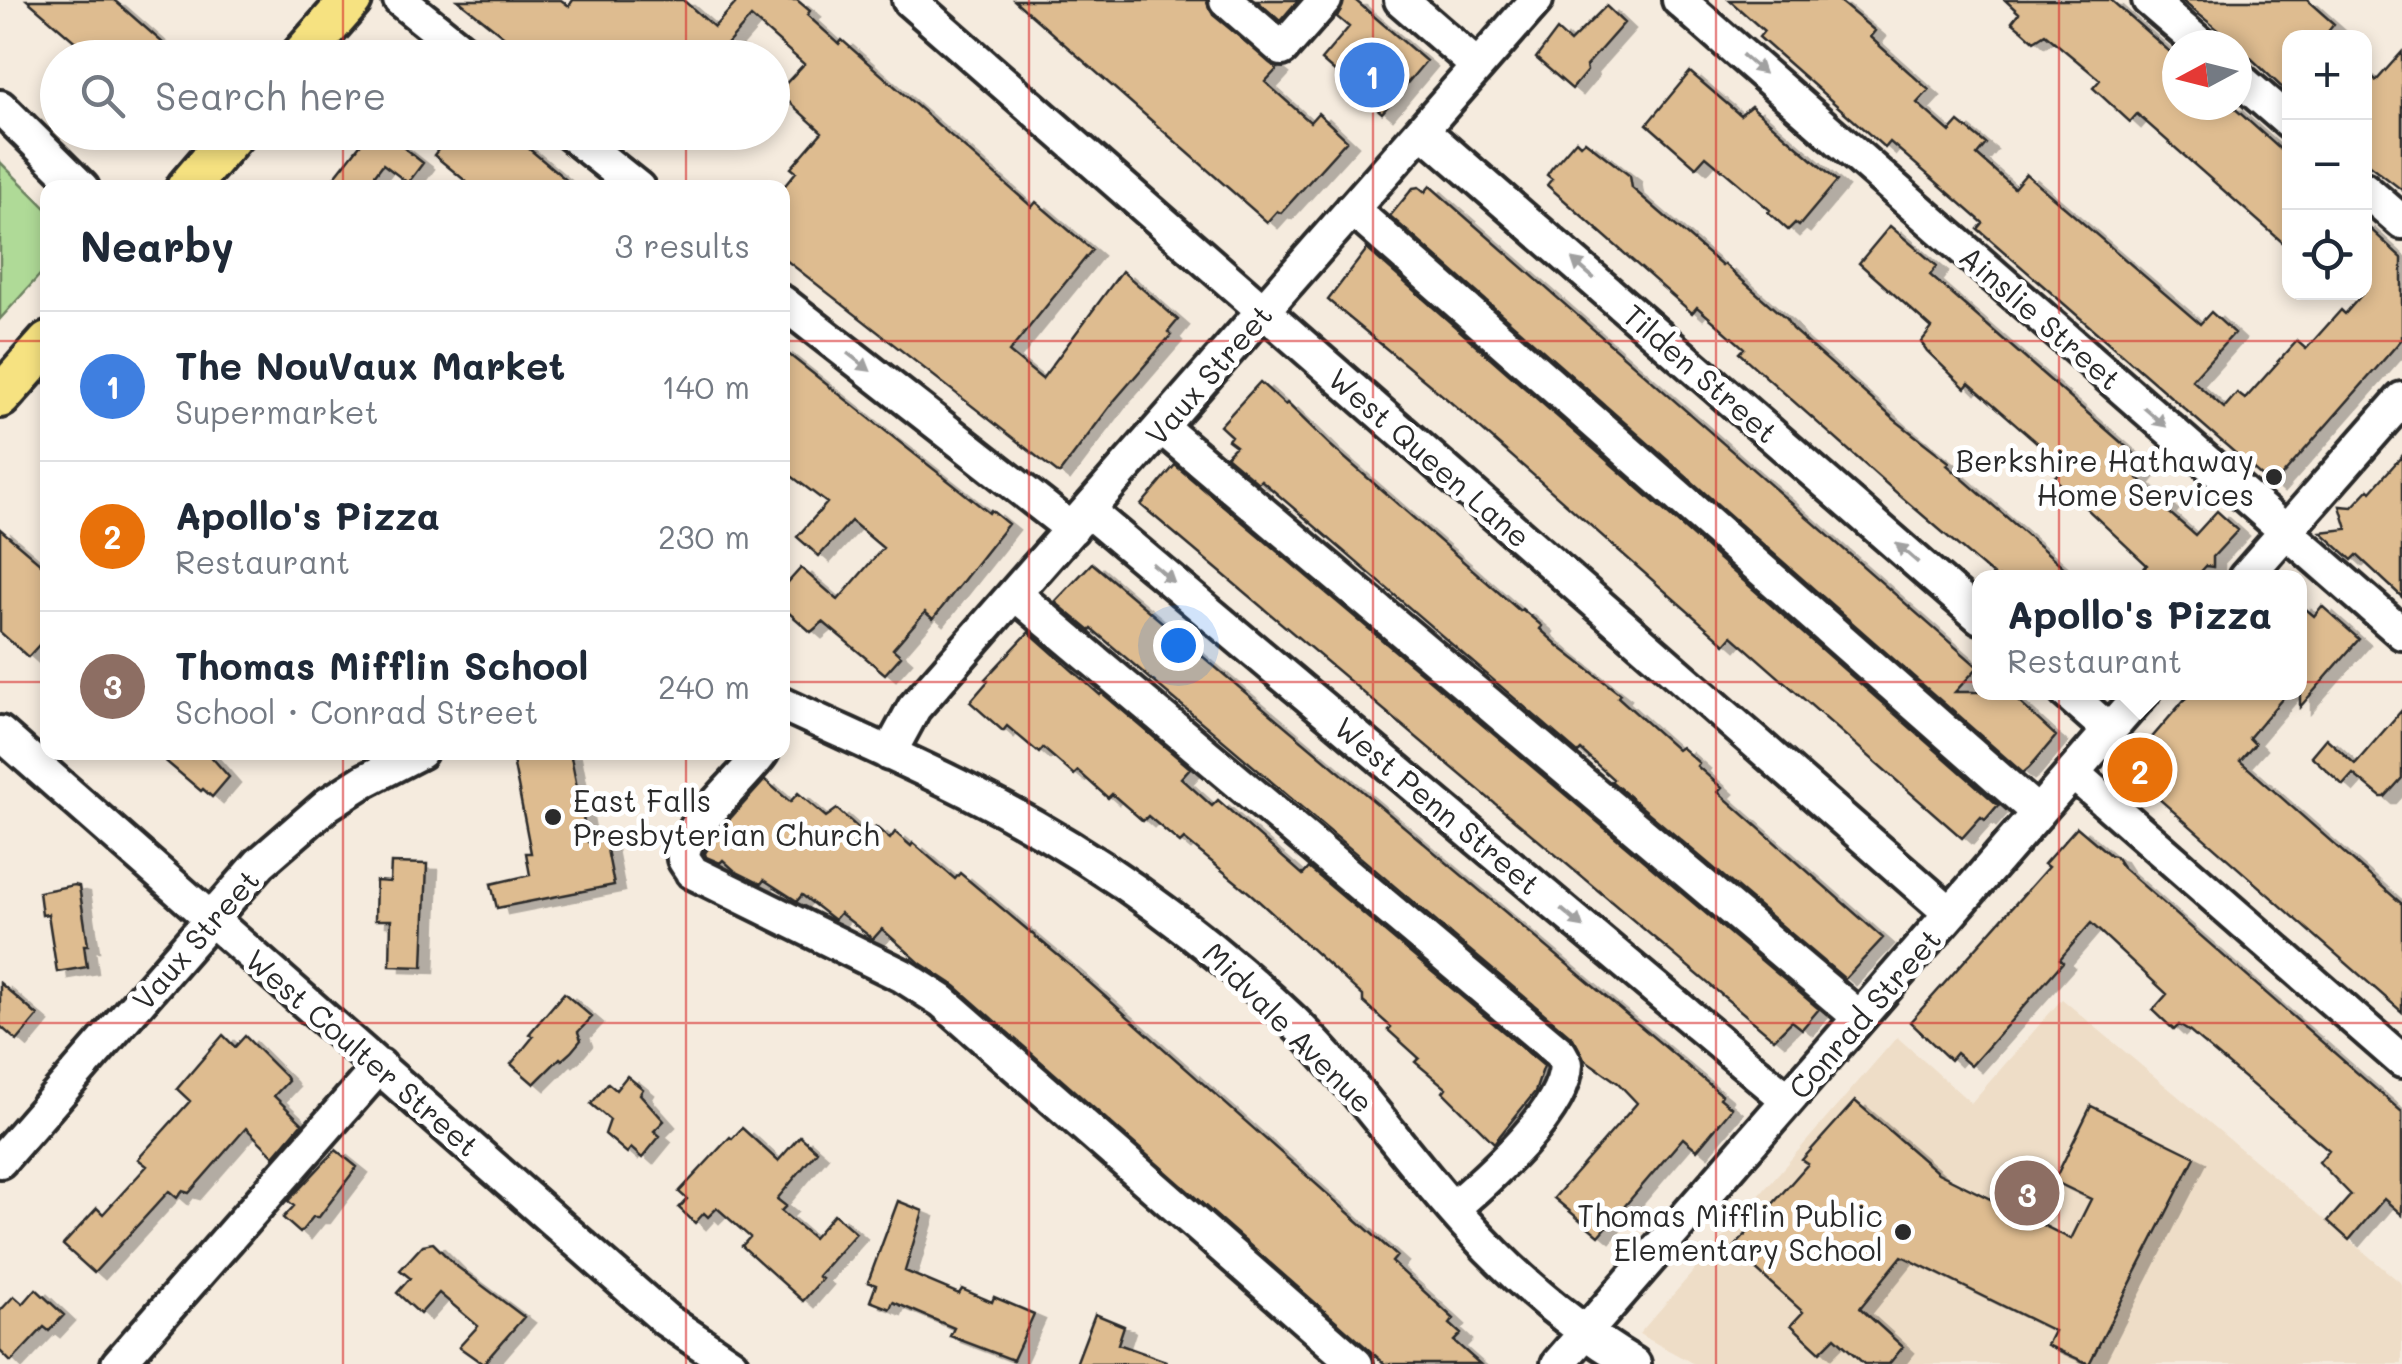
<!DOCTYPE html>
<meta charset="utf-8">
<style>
:root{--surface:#fff;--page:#f2f2f3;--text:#1f2937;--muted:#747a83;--line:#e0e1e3;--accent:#0f766e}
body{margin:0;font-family:Mali,sans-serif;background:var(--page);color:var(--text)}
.controls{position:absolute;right:30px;top:30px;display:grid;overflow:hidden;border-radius:20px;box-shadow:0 5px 15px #0003}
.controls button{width:90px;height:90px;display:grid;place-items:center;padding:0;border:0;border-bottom:2px solid var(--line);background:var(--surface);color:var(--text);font:50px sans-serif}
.compass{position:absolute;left:2162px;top:30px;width:90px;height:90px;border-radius:50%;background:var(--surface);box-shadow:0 5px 15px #0003;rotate:263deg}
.you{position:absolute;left:1178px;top:645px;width:35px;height:35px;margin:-25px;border:8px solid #fff;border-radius:50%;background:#1a73e8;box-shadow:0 0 0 15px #1a73e833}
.badge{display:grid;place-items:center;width:65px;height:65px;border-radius:50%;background:var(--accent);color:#fff;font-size:32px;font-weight:700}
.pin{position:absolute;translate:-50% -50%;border:5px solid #fff;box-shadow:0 2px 10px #0006}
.popup{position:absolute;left:1972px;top:570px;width:335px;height:130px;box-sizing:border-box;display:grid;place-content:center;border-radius:20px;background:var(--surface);filter:drop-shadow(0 2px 8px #0005);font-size:32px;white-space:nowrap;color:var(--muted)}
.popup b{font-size:38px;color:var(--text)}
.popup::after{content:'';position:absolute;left:50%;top:100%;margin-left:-20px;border:20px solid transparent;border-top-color:var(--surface)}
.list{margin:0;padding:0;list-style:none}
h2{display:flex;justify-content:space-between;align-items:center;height:130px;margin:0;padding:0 40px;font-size:42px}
h2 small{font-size:32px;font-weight:400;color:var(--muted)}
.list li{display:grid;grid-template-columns:65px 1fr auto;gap:30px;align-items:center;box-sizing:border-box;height:150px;padding:0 40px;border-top:2px solid var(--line)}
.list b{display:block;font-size:38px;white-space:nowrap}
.list p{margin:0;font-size:32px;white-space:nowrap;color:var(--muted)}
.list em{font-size:32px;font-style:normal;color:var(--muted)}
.icon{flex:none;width:55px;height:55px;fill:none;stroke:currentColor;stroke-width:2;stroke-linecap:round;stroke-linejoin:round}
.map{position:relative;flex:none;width:2402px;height:1364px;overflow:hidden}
.search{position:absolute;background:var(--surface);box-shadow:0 5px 15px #0003;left:40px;top:40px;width:750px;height:110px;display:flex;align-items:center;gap:25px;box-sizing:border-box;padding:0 35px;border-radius:55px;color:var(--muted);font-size:38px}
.panel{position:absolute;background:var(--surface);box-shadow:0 5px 15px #0003;left:40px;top:180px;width:750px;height:580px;border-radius:20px}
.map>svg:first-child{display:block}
.built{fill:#eeddc7}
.green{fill:#afda97;stroke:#6d8261;stroke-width:2.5}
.building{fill:#debc90;stroke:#2b2b2b;stroke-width:2.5;filter:url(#shadow)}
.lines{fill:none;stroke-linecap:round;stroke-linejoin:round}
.minor-casing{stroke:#2b2b2b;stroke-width:40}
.major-casing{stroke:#2b2b2b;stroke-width:48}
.minor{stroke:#fff;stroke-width:32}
.major{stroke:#f6e281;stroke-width:40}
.oneway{fill:#a0a0a0}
.grid{fill:none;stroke:#d62828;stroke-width:2.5;stroke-opacity:0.55}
.poi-dot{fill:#2b2b2b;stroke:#fff;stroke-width:4}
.labels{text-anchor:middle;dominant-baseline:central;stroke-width:10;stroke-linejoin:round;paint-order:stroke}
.street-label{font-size:30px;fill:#2b2b2b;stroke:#fff}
.poi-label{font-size:30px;fill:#2b2b2b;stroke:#fff;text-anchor:end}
</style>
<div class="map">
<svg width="2402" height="1364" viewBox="0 0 2402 1364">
<defs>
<filter id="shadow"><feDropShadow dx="11" dy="6" stdDeviation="0" flood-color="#0004"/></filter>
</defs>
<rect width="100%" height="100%" fill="#f5ebde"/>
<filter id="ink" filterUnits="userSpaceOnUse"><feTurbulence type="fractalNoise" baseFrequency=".01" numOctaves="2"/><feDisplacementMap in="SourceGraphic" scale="20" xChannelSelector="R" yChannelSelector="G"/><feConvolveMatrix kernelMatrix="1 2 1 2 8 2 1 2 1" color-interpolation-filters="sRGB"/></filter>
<g filter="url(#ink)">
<path class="built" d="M2062,999l340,285v80h-708l-55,-30 258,-297 74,66z"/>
<path class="green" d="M0,162l48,48 -1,57 -47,52z"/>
<path class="building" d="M27,0h87l66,58h-86z
M458,0h103l8,6 4,-6h110l31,27 21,-23 -4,-4h66l13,11 -3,4 32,29 3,-4 190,167 4,-5 56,48 -83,102 33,27 80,-108 56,49 -10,12 3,3 -57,66 -55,73 -277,-217v-68l14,-17 -5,-4 31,-36 -44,-40 26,-28 -53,-47 -36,41h-20l-13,-12 -10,12h-18l-13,-11 -8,11h-102z
M1014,0h192l7,15 65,53 -13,14 45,40 8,-9 29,27 -66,73 -4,-2 -10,11z
M1256,0h42l-18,21z
M1344,0h11l71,61 -44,52 -61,-53 28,-33 -12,-10z
M1729,0h109l37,31 -5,6 59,53 -12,13 33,29 9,-10 27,22 -9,11 37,33 12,-14 174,150 11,-12 23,21 -42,47 32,28 13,-15 8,6 52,-58 9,8 35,-39 4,4 19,-22v-69l38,35v81l-129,147 -295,-257 5,-6 -49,-43 -44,-38 -5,6 -126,-111 5,-6z
M2005,0h106l66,58v47h54l59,53v91l-153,-135 -7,8 -37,-34 7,-8 -55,-46 -11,7 -11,-10 -11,-9 7,-9z
M2181,0h126l27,24 -11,14h-33v57l-53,-50z
M1606,6l18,17 -38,43 1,5 -15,18 -36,-31 21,-28 13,12z
M2402,52v138l-38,-29v-90l12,10z
M1690,72l50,43 11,-9 86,75 -38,45 -4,-3 -7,7 -20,-18 2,-2 -64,-54 -10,11 -49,-43z
M370,132h14l39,31 -15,20 -25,-19 -18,24h-39z
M452,132h57l67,56h-102l-40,-33z
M1576,140l5,5 4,-4 45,35 2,12 90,78 2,-2 20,18 42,37 6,10 103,91 54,42 -2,3 129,113h-80l-98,-84 -159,-141 5,-5 -25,-22 -22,-19 -5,6 -145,-128 5,-6 -5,-4 4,-6z
M1430,186l548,481 -23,25h53l48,44 -27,32 -6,5 -633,-557 23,-28 6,-1 6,5z
M1890,226l47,40 -7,9 218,191 -10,12 29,26 -3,4 31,27 22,-24 21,19 -25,27v10l-7,-1 -11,12h-59l11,-13 -93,-87 10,-12 -95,-83 -4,5 -38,-37 -6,-9 11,-14 -73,-65z
M1367,249l631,556 -13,15 -4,-3 -19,21 -230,-202 -7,8 -277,-244 -120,-100z
M782,349l207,164 2,-3 17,14 -75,95 -8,-7 -32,37 8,7 -16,18 -62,-52 -12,10 -29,-25v-18l19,-21 37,32 45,-52 -32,-27 -32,35 -22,-19 30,-34 -45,-34z
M1260,382l25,23 2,-2 43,42 190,166 2,-2 20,17 -2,3 21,19 59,46 -2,3 59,53 4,-3 18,16 -2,3 25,22 -4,4 165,146 -38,41 -234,-198 2,-2 -32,-29 -3,3 -317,-273 -3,3 -32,-27 10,-10 -8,-6 3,-4 -11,-10z
M2402,456v141l-45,-42 -5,5 -31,-28 26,-3 -7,-23 12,1 17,-18 2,2z
M1175,465l644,544 -17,20 -10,-8 -18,18 -633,-534z
M0,529l48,41v65l-20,22 -28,-25z
M1092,563l630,532 -2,3 12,10 -35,42 -14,-12 -84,98 -45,-38 83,-95 -19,-20 -34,-24 -11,-21 -481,-409 -2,2 -35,-29z
M2300,604l14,12 8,-10 37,33 -59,68z
M1029,632l71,63 2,-2 88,75 -9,10 31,28 6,-6 85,75 6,-7 235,198 -9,26 -41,51 -51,-51 3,-4 -31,-26 4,-4 -31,-28 3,-3 -28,-25v-6l-111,-101 -68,-56 -4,4 -32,-27 -5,5 -31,-27 -4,4 -30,-27 -4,4 -31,-27 -4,5 -32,-27 -4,5 -33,-29 18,-21 -3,-2z
M2191,692h97l-39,46 6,6 -15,17 162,143v108l-277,-243z
M2402,710v68l-17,19h-4l-28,-23 -10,11 -32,-29 15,-18 29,26z
M155,752h52l22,25 -17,20 -9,-8 -2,2z
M551,752h19l18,90 17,-3 9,46 -117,23 -6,-24 39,-9 -4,-22h5l-18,-93z
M765,780l25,22 8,-9 28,24 11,-8 29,26 10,-8 14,12 5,-7 16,14 2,-3 42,36 5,-6 113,95 324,288 -5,6 62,57 -4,5 11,10 -7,7 26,23h-95l-430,-378 -35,-23 -38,-34 -9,10 -33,-26 -6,7 -32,-25 -5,6 -33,-21 -3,4 -26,-13 -12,-11 -3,3 -14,-6 -1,-4 13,-21z
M2077,827l33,28 5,1 7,11 280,245v103l-18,-16 -35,41 -21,-19 23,-26 -32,-33 10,-12 -139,-118 -11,-7 -5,5 -21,-20 14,-16 -76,-71 -31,36 3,3 -92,104 -15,-13 -6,7 -40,-38 138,-155 -4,-3z
M391,863l36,1 -4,103 -33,-1 1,-46h-16l1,-39 14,1z
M74,885l5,1 9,59h-4l3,22 -30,5 -9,-58 -6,1 -3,-23z
M0,983l38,33 -21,25 -17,-15z
M564,993l28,24 -14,15 3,8 -10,12 -9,8 -2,-2 -26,26 -23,-20 22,-27 -4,-3z
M223,1035l12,12 10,-11 40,40 3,5 -14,15 28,27 -28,33 -28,-28 -57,65 -7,-2 -5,7 -8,-7 -75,82 -31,-28 34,-37 6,6 44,-48 -9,-7 52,-58 -13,-12z
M627,1076l16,13 -3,5 24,27 -10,10 6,5 -18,22 -11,-10 -4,5 -22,-19 5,-14 -19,-16 17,-21 8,7z
M1855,1101l83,72 133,66 20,-40 -37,-18 37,-75 104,51 -106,207 -42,-19 7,-14 -152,-75 -42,52 43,39 -14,17h-25l-29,-27 -15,15 -29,-27 12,-13 -70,-63 75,-85 -6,-4z
M742,1128l36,33 22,-25 17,15 -40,48 9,7 -5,5 32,27 21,-24 22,19 -38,43 4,3 -19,22 -61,-55 8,-9 -33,-29 -9,9 -4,-4 -9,10 -16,-15 8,-9 -8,-7 51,-55 2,2z
M336,1150l21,17 -38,50h-6l-13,16 -17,-15 11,-12 -6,-5z
M898,1201l25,10 -18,60 54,23 3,-5 30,13 2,-5 40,17 -21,46 -63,-24 4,-8 -61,-26 -3,7 -20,-8 6,-16 -8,-3z
M433,1243l22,22 69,52 -41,47 -24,-17 19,-21 -39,-33 -19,21 -23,-21 13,-15 -10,-8 23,-25z
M36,1289l28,26 -15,16 -5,-4 -33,35 -11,-11v-40l14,-15 9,8z
M1095,1314l29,12 -6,18 48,17 -1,3h-89z"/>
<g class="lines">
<g class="minor-casing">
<path id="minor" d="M400,0l72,58
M909,0l1041,913
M1226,0l56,49 43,-49
M1401,0l76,66
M1679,0l723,633
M2149,0l52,45
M2237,77l53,46
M0,107l82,81
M1422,130l558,487
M568,132l70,56
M2364,189l38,33
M1352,209l686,604
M782,302l290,227
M1161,427l698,590
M1088,511l699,588
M2245,578l157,-179
M1015,594l545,459 6,11c-1,47 -79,115 -113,144
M2066,692l44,39
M782,704c62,29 125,56 186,87 120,60 229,138 326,231 63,63 112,136 172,202 49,55 105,102 168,140
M0,733l666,587 65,44
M762,752c-15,24 -84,81 -78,107 0,1 8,12 8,13l211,104 39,25 414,363
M889,754l25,-46 622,-708
M2073,773l329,288
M0,1161l260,-298 68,-59 36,-23 56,-29
M118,1364l262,-298
M1558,1364l585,-672"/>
</g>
<g class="major-casing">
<path id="major" d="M300,58l51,-58
M187,188l48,-56
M0,397l48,-54"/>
</g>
<use href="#minor" class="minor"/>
<use href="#major" class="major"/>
</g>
<defs><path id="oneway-solid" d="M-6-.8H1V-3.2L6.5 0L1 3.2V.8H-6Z" transform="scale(2.5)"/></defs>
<g class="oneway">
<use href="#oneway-solid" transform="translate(1753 64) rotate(41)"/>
<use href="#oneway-solid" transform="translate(1583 269) rotate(-139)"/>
<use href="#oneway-solid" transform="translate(859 362) rotate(38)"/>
<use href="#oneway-solid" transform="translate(2155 417) rotate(41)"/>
<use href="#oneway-solid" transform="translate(1907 553) rotate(-139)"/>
<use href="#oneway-solid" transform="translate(1163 573) rotate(40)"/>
<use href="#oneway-solid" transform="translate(1572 918) rotate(40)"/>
</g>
</g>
<path class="grid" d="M343,0v58M686,0v58M1029,0v1364M1373,0v1364M1716,0v1364M2059,0v1364M343,132v56M686,132v56M0,341h48M782,341h1620M0,682h48M782,682h1620M343,752v612M686,752v612M0,1023h2402"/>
<g class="poi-dot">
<circle cx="2274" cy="477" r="10"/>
<circle cx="553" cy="817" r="10"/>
<circle cx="1903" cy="1232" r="10"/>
</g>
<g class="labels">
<g class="street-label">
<text transform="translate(2041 317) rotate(41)">Ainslie Street</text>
<text transform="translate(1701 373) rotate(41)">Tilden Street</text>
<text transform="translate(1208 374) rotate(-49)">Vaux Street</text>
<text transform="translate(1430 457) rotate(41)">West Queen Lane</text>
<text transform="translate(1438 805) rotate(40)">West Penn Street</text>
<text transform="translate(195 939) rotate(-49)">Vaux Street</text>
<text transform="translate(1864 1013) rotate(-49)">Conrad Street</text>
<text transform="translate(1289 1027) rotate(45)">Midvale Avenue</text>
<text transform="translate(363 1052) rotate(41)">West Coulter Street</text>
</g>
<g class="poi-label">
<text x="2254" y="460">Berkshire Hathaway<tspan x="2254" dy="34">Home Services</tspan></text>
<text x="573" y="800" text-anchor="start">East Falls<tspan x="573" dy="34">Presbyterian Church</tspan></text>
<text x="1883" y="1215">Thomas Mifflin Public<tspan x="1883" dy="34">Elementary School</tspan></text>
</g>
</g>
</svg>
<div class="controls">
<button>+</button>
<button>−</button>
<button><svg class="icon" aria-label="locate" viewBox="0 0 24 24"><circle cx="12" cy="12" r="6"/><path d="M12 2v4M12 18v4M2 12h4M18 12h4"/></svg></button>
</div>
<svg class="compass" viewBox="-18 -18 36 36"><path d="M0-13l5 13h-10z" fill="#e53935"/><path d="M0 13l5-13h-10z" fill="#747a83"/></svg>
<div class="you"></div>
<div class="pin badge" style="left:1372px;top:75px;background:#3f7fe0">1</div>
<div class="pin badge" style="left:2140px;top:770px;background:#e8710a">2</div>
<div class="popup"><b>Apollo's Pizza</b>Restaurant</div>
<div class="pin badge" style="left:2027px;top:1193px;background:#8d6e63">3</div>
<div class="search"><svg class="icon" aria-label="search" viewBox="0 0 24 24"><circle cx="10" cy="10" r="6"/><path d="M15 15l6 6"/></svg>Search here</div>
<section class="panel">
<h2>Nearby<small>3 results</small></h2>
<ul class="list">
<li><span class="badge" style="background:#3f7fe0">1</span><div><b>The NouVaux Market</b><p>Supermarket</p></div><em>140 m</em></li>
<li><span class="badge" style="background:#e8710a">2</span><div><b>Apollo's Pizza</b><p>Restaurant</p></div><em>230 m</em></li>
<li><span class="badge" style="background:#8d6e63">3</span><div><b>Thomas Mifflin School</b><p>School · Conrad Street</p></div><em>240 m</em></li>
</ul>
</section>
</div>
